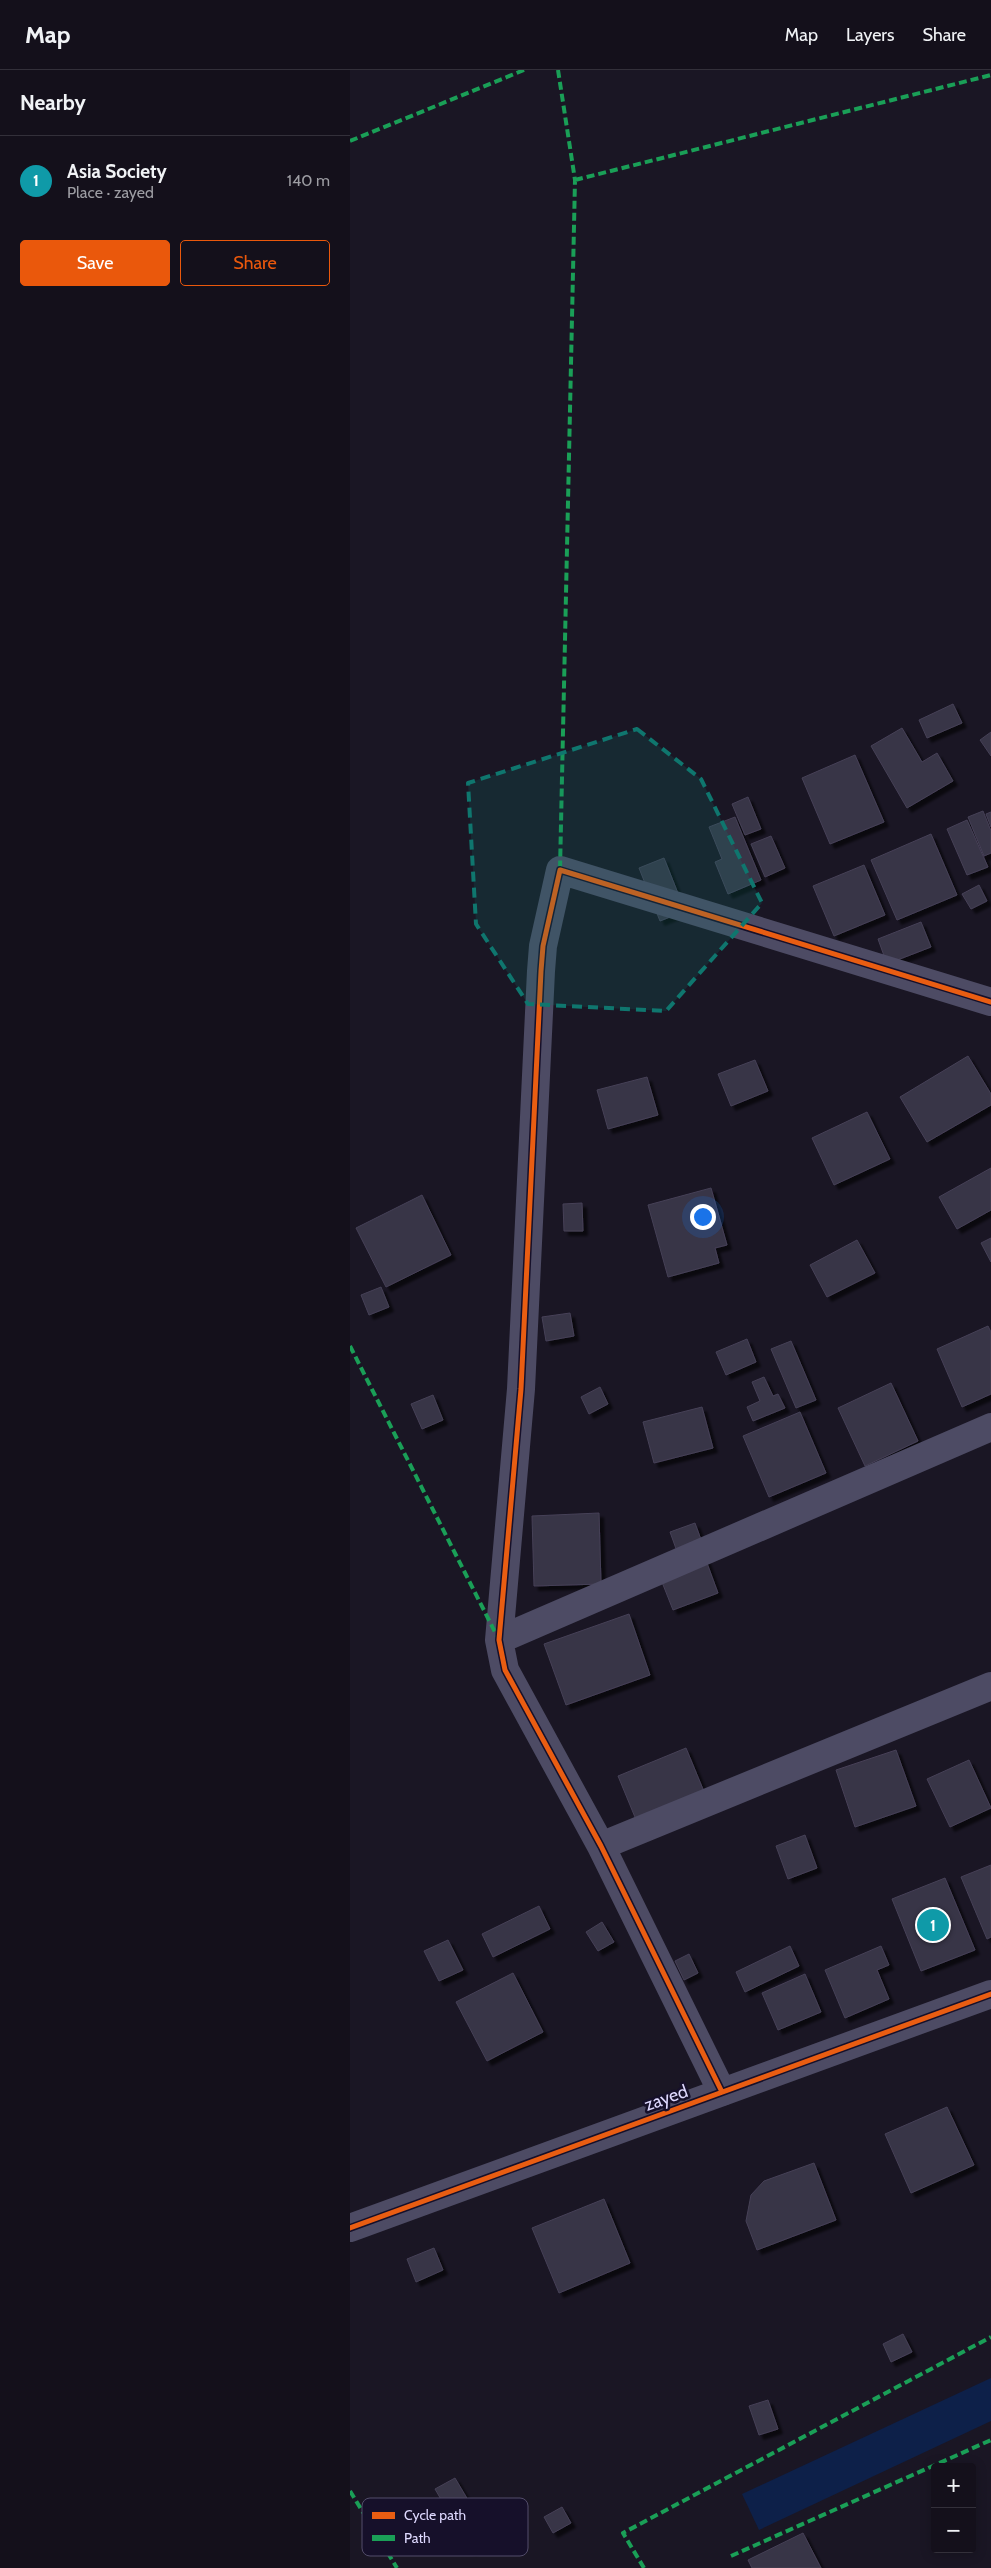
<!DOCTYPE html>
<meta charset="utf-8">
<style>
:root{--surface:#14101b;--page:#1d1924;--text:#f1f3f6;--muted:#9d9da3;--line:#33303a;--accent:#ea580c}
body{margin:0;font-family:Cabin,sans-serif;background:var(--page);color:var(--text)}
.controls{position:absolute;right:15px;bottom:15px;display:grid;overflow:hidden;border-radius:5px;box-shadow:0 2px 12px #0003}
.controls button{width:45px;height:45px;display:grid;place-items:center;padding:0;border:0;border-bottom:1px solid var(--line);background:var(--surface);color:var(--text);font:25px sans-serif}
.you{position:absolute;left:352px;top:1146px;width:18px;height:18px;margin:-12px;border:4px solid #fff;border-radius:50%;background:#1a73e8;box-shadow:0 0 0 8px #1a73e833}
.badge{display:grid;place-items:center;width:32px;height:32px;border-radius:50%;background:var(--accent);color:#fff;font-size:16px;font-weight:700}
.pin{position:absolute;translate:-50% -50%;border:2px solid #fff;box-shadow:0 1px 5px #0006}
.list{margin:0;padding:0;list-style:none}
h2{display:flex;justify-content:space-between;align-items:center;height:65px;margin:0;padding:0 20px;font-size:21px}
h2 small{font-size:16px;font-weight:400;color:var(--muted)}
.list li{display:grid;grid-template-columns:32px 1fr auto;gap:15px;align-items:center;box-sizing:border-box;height:90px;padding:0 20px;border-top:1px solid var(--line)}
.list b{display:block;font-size:19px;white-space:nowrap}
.list p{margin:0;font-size:16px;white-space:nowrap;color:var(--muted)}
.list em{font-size:16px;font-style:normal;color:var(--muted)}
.actions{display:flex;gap:10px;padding:15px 20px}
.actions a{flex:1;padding:11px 0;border:1px solid var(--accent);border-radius:5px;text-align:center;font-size:18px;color:var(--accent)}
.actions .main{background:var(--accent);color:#fff}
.map{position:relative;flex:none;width:641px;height:2498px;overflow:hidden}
header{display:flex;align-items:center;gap:30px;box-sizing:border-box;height:70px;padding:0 25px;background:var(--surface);border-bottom:1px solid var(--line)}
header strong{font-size:24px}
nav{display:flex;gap:28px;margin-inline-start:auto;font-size:18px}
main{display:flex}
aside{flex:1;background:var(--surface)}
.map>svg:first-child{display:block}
.water{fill:#0d2049}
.building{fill:#383446;stroke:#464157;filter:url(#shadow)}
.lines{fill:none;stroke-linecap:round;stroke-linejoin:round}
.minor{stroke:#4d4b64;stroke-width:28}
.tertiary{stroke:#4d4b64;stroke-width:28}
.quiet{stroke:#1a9f57;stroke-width:4;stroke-dasharray:8 4;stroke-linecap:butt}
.cycleway-casing{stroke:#16102a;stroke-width:8}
.cycleway{stroke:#e95d12;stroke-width:5}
.marked{fill:#0f766e;fill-opacity:0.2;stroke:#0f766e;stroke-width:4;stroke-dasharray:10 6;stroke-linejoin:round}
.labels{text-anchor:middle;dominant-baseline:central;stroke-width:5;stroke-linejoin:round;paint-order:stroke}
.street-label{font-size:18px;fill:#dfd9ff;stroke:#16102a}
.key{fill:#16102a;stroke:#524c6a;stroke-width:1}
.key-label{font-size:14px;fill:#dfd9ff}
</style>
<header>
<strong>Map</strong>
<nav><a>Map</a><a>Layers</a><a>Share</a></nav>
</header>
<main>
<aside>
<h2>Nearby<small></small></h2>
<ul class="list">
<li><span class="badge" style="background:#0f9aa8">1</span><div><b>Asia Society</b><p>Place · zayed</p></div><em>140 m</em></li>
</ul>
<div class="actions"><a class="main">Save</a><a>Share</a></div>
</aside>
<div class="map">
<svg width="641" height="2498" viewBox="0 0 641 2498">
<defs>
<filter id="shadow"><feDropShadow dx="4.5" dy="4.5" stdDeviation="1" flood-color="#0009"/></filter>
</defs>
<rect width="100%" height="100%" fill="#1a1624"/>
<path class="water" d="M641,2308v43l-232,109 -17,-36z"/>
<path class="building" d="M603,634l9,19 -35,15 -8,-18z
M552,658l20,34 15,-9 16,28 -46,27 -36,-62z
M641,662v24l-11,-16z
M505,685l29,67 -54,22 -28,-66z
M398,727l13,32 -16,6 -13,-31z
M633,741l8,20v22l-7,3 -16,-39z
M641,742v15l-5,-13z
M385,747l26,63 -33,14 -13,-32 7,-3 -13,-32z
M617,750l21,47 -21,8 -20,-46z
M581,764l26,61 -60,25 -26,-60z
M421,766l14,32 -20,9 -14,-33z
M314,788l21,53 -25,10 -21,-53z
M514,795l21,50 -51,21 -21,-50z
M629,815l8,16 -16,8 -9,-15z
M571,852l10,25 -44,17 -9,-25z
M618,986l23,38v11l-64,37 -27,-45z
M405,990l13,31 -37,15 -13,-32z
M297,1007l11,38 -50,14 -11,-39z
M517,1042l23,47 -56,26 -22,-47z
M641,1098v42l-34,19 -18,-32z
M361,1118l16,57 -12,3 4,15 -51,14 -20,-72z
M72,1125l29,60 -65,32 -30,-59z
M232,1133l1,28h-19l-1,-27z
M641,1168v24l-10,-19z
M507,1170l18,33 -48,24 -17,-32z
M31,1217l8,20 -20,8 -8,-20z
M220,1243l4,23 -28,5 -4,-24z
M638,1256l3,6v62l-29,13 -25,-58z
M397,1269l9,23 -30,13 -10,-23z
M441,1271l25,59 -20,8 -25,-59z
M414,1307l9,19 5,-2 7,14 -32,13 -6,-14 13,-6 -8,-19z
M541,1313l27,58 -53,25 -27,-58z
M250,1317l8,17 -19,10 -8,-17z
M83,1325l10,25 -21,9 -11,-25z
M352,1337l11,41 -59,15 -11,-41z
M450,1342l26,61 -57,24 -26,-61z
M249,1443l2,71 -67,2 -2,-70z
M345,1453l9,25 -25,9 -9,-25z
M354,1485l14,38 -45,17 -15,-38z
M279,1544l21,61 -84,30 -22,-61z
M336,1678l19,46 -68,28 -19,-46z
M546,1680l20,56 -61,21 -19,-57z
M619,1690l22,48 -41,19 -23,-48z
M455,1765l12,33 -29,11 -12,-33z
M641,1795v72l-4,2 -26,-62z
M595,1808l30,72 -54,21 -29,-72z
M189,1836l11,23 -57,28 -11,-23z
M252,1852l12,20 -16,9 -12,-19z
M98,1870l15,30 -24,11 -15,-30z
M440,1876l9,20 -54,26 -9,-20z
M531,1876l8,19 -12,5 12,29 -44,19 -20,-48z
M339,1884l9,19 -14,7 -9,-19z
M163,1903l30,59 -56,29 -31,-59z
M455,1904l16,38 -43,18 -16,-37z
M597,2037l27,58 -63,28 -26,-59z
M464,2093l22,57 -79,30 -11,-29 5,-26 13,-14z
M254,2129l26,64 -71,30 -27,-65z
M84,2178l9,22 -27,12 -9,-23z
M553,2264l9,18 -21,10 -8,-18z
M418,2330l10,29 -19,6 -10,-29z
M105,2408l23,39 24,-13 12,22 -43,25 -36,-62z
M212,2437l9,16 -18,10 -9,-16z
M453,2463l18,35h-69l-4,-8z"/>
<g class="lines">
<path class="minor" d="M149,1570l492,-213
M251,1776l390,-160
M372,2022l-121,-246 -96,-176 -6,-30 22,-251 20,-418 2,-25 17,-76 431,132"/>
<path class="tertiary" d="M0,2158l641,-234"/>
<path class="quiet" d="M208,0l17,110 -15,690
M0,71l174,-71
M225,110l416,-105
M0,1276l147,290
M0,2421l47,77
M381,2486l260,-116
M294,2498l-21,-35 368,-196"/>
<g class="cycleway-casing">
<path id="cycleway" d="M372,2022l-121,-246 -96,-176 -6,-30 22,-251 20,-418 2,-25 17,-76 431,132
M0,2158l641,-234"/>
</g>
<use href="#cycleway" class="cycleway"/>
</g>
<path class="marked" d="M287,659l64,50 61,124 -96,108 -138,-7 -52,-80 -8,-141z"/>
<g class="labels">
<g class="street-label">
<text transform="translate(316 2028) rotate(-20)">zayed</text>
</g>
</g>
<rect x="12" y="2428" width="166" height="58" rx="8" class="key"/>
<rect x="22" y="2442" width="23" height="7" fill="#e95d12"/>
<rect x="22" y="2465" width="23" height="6" fill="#1a9f57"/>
<g class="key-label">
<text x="54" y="2450">Cycle path</text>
<text x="54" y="2473">Path</text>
</g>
</svg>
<div class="controls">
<button>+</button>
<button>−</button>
</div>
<div class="you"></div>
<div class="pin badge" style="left:583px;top:1855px;background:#0f9aa8">1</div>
</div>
</main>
